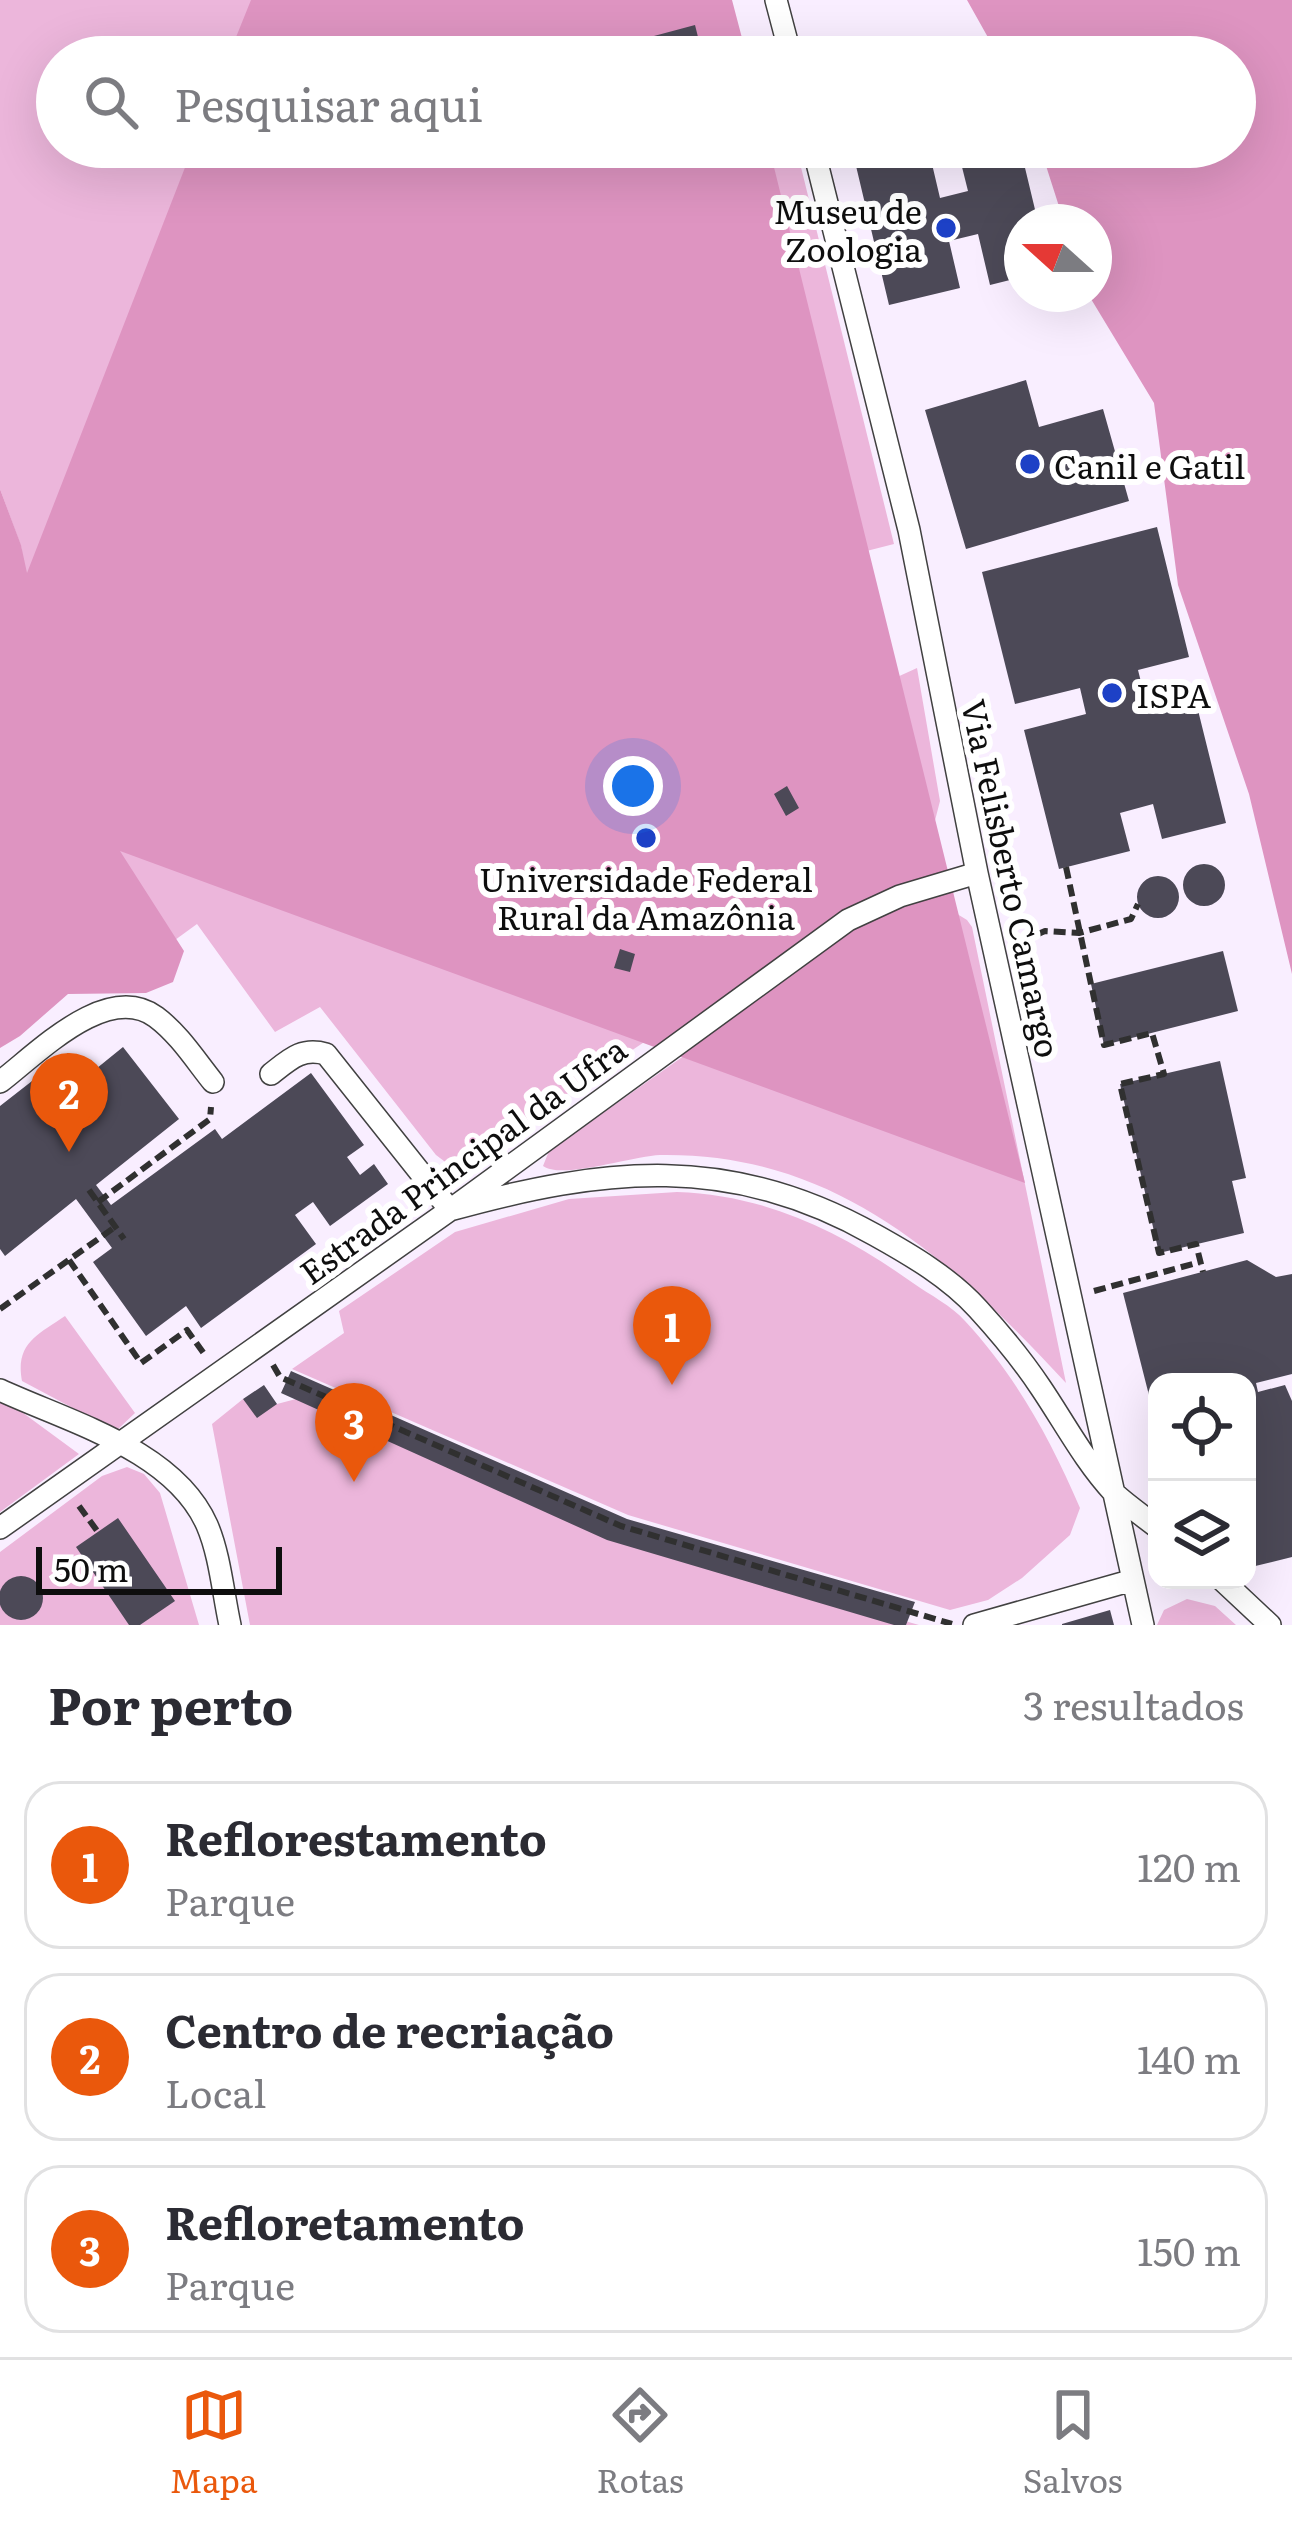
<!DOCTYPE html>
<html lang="pt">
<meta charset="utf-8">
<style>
:root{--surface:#fff;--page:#f2f2f3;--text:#2b2b33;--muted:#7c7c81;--line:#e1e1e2;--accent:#ea580c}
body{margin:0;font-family:Literata,serif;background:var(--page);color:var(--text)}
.controls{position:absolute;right:36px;bottom:36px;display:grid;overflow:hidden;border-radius:24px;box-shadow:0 12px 48px #0002}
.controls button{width:108px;height:108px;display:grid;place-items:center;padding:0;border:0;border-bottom:3px solid var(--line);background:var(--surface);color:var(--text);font:60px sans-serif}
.compass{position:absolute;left:1004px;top:204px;width:108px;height:108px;border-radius:50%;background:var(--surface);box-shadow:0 12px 48px #0002;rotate:291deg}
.scale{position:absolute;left:36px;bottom:30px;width:246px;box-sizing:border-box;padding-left:12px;border:6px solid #0e0e0e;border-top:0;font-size:33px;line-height:42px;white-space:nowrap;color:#0e0e0e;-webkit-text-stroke:9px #fff;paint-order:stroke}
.you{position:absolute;left:633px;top:786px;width:42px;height:42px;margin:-30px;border:9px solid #fff;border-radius:50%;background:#1a73e8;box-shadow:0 0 0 18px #1a73e833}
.badge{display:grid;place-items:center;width:78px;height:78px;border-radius:50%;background:var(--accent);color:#fff;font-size:39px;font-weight:700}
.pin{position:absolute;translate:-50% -99px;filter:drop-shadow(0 3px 6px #0008)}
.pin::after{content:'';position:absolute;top:63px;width:42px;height:36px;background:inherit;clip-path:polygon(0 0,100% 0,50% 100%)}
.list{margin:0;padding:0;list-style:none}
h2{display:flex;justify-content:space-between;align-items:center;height:156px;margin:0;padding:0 48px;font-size:51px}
h2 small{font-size:39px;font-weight:400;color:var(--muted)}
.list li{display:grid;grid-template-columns:78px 1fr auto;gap:36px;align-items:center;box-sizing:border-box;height:168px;margin:0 24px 24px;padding:0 24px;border:3px solid var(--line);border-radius:36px}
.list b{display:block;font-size:45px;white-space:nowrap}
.list p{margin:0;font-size:39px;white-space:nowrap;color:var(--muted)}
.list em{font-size:39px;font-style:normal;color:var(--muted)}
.icon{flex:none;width:66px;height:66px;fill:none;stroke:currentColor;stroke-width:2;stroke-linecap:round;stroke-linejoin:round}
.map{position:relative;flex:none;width:1292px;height:1625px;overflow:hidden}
.search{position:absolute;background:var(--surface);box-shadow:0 12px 48px #0002;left:36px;right:36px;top:36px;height:132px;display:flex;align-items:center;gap:30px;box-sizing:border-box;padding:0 42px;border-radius:66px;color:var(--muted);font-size:45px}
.sheet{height:732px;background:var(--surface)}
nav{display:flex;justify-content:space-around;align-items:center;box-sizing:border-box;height:168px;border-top:3px solid var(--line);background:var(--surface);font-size:33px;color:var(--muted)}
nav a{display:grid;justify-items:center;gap:6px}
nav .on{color:var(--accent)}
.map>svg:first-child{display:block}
.green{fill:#ecb6db}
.forest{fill:#de94c1}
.building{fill:#4c4957}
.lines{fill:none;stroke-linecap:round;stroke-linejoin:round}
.service-casing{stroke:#414141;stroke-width:24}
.path{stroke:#303030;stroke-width:6;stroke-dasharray:12 6;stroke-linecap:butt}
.service{stroke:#fff;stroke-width:21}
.poi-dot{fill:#1d41c6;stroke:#fff;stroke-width:4.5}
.labels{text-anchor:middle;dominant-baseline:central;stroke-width:12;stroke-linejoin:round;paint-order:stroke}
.poi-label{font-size:33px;fill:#0e0e0e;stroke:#fff;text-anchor:start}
.street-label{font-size:33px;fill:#0e0e0e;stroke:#fff}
</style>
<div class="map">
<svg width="1292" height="1625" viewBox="0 0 1292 1625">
<rect width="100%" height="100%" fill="#f9eeff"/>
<path class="green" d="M0,0h661l-77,57h-527v90h548l13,52 178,-52 98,397 -51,13 -155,215 229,-104 23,133 -9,35 -52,48 -413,278 -18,2 -12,-9 -116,-148 -45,25 -78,-108 -22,16 -123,-195 -31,-199 -21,-57z
M949,909l18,11 5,7 94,456c-113,-121 -228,-231 -406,-228 -28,1 -98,25 -117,11l6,-15 312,-220z
M677,1192c90,3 164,40 236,91 17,12 39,23 52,38 51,55 86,119 115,187l-10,27 -48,43 -34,22 -38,10 -322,-95 -336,-146 52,-36 -5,-22 116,-79 114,-33z
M65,1316l70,97 -19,18 -94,-50c-7,-37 15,-46 43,-65z
M0,1396l79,58 -79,58z
M243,1399l34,5 19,-5 322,140 301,86h-669l-38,-201z
M127,1467l17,7 16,19 39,132h-199v-73l102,-76z
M1187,1599l28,7 21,19h-79l7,-15z"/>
<path class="forest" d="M251,0h481l15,57h-519z
M967,0h325v974l-43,-180 -71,-209 -24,-182 -66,-109h6v-72h-30l-24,-75h195v-90h-236z
M193,147h576l256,1036 -905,-332 64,100 -11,31 -27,11 -78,1 -48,42 -20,12v-559l21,56 6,28z"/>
<path class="building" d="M695,25l8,32h-103l-2,-6z
M861,147h67l12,51 28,-7 -11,-44h63l18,75h-16v55l-32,8 -12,-51 -29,7 11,47 -71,17 -37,-156z
M1026,380l13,47 64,-18 26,92 -163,48 -41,-139z
M1157,527l32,130 -51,13 7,28 47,-12 34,137 -64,16 -9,-35 -33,9 10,38 -71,18 -35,-139 62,-16 -6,-26 -65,16 -33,-132z
M787,786l12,22 -13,8 -12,-22z
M1183 885a21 21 0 1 1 42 0a21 21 0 1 1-42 0Z
M1137 897a21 21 0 1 1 42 0a21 21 0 1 1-42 0Z
M1028,945l6,17 -16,6 -7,-17z
M620,949l15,5 -5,18 -16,-4z
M1223,951l15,60 -134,34 -13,-61z
M123,1047l56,72 -83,66 15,20 104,-76 7,10 89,-66 53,72 -17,12 13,18 14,-11 14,20 -58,42 -17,-24 -18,13 21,29 -115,84 -15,-22 -40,30 -53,-74 19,-14 -36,-49 -71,57 -5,-7v-143l68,-53 18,24z
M1220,1061l26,117 -14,3 12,52 -85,20 -39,-169z
M1247,1260l29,17 16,-3v100l-36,9 2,9 27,-7 7,16v156l-45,11v-186h-90l-2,37 -32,-126z
M291,1371l336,148 288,83 -9,23h-12l-287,-85 -326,-147z
M264,1385l13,19 -20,14 -14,-19z
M118,1518l57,83 -35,24h-11l-53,-78z
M-1 1598a22 22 0 1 1 44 0a22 22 0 1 1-44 0Z
M1110,1610l4,15h-52v-1z"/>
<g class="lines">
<g class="service-casing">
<path id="service" d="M776,0l15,57
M813,147l96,383 68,343 166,752
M271,1074c19,-15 31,-27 55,-20l124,156c155,-43 280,-57 425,25 36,20 75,43 103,74 22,24 45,52 63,79 23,34 44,74 73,105 13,12 29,23 43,34
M0,1082c38,-29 107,-101 156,-65 23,17 40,44 57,65
M0,1390c69,32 174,60 207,135 13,30 16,68 23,100
M0,1528l450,-318 398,-290 52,-24 77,-23
M1222,1580l48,45
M974,1625l159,-45"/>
</g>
<path class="path" d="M1066,867l38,178 48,-12 12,41 -44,10 39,169 37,-9 7,28
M1020,942l25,-11 34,2 52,-14 7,-15
M89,1190l35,49
M98,1202l112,-83 1,-12
M69,1260l72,103 46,-33 18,25
M1094,1291l106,-29
M0,1309l115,-82
M273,1365l7,12 341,149 331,98
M79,1506l19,26"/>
<use href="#service" class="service"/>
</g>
<g class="poi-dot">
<circle cx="946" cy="228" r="12"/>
<circle cx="1030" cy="464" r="12"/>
<circle cx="1112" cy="693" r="12"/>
<circle cx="646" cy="838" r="12"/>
</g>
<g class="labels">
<g class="poi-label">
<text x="922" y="209" text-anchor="end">Museu de<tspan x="922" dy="38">Zoologia</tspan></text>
<text x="1054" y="464">Canil e Gatil</text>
<text x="1136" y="693">ISPA</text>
<text x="646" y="877" text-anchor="middle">Universidade Federal<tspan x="646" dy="38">Rural da Amazônia</tspan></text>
</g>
<g class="street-label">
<text transform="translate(1013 878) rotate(78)">Via Felisberto Camargo</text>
<text transform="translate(462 1159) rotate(-36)">Estrada Principal da Ufra</text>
</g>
</g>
</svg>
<div class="controls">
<button><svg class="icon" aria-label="locate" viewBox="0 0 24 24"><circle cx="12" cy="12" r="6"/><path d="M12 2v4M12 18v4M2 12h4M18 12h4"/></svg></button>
<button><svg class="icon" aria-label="layers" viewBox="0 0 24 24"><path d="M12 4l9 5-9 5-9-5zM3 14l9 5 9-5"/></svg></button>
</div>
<svg class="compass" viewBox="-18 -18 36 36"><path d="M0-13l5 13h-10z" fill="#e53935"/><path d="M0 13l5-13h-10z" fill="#7c7c81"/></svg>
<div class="scale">50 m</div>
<div class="you"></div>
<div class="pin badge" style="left:672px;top:1385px">1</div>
<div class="pin badge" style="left:69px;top:1152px">2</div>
<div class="pin badge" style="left:354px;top:1482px">3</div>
<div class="search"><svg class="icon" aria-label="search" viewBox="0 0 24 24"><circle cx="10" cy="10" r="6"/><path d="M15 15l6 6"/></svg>Pesquisar aqui</div>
</div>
<section class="sheet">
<h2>Por perto<small>3 resultados</small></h2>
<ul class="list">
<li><span class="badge">1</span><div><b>Reflorestamento</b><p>Parque</p></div><em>120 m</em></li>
<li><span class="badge">2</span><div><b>Centro de recriação</b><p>Local</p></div><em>140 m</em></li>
<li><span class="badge">3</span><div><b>Refloretamento</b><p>Parque</p></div><em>150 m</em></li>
</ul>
</section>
<nav>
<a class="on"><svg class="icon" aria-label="map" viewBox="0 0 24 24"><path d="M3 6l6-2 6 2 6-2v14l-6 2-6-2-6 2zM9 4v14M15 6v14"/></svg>Mapa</a>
<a><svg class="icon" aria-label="directions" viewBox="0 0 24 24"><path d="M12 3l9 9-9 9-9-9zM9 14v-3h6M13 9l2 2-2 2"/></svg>Rotas</a>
<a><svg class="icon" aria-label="saved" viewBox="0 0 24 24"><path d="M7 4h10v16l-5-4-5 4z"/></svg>Salvos</a>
</nav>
